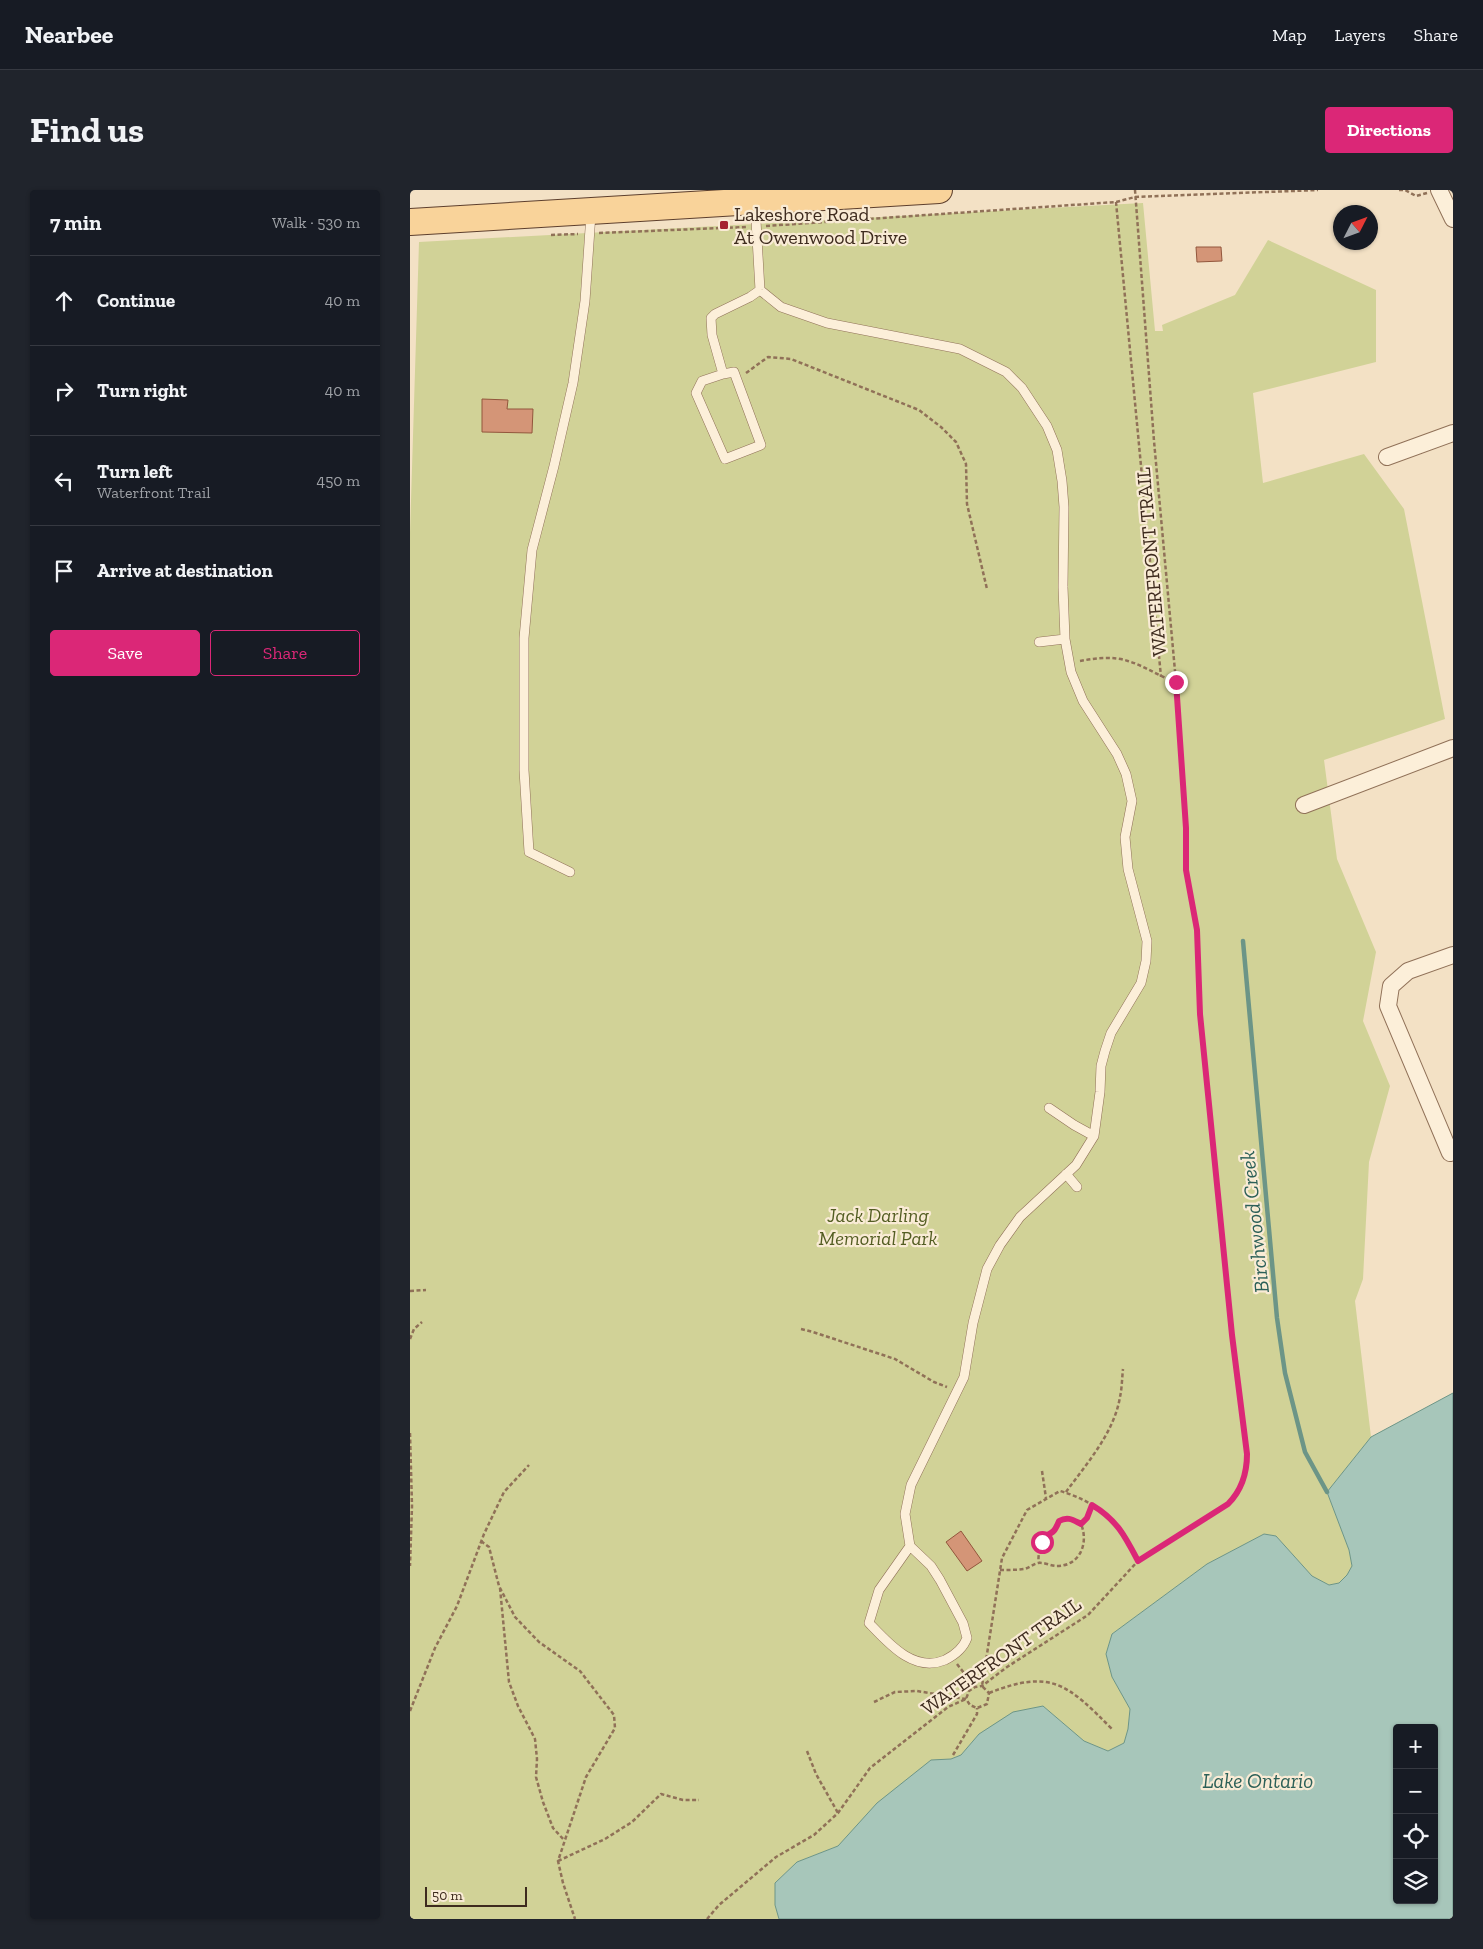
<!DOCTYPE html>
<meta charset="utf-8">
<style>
:root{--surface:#171b24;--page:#20242c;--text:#f1f3f6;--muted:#9ea1a6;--line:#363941;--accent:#db2777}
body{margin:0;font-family:"Zilla Slab",serif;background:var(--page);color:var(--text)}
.controls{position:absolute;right:15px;bottom:15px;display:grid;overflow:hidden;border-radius:5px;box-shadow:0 1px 4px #0004}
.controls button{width:45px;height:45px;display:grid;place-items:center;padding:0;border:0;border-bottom:1px solid var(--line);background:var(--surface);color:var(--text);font:25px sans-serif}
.compass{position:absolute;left:923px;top:15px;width:45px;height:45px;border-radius:50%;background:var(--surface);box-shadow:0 1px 4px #0004;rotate:48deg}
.scale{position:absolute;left:15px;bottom:12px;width:102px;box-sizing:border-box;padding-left:5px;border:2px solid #3e2b1e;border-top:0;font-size:14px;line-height:18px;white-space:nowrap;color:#3e2b1e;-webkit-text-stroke:4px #f9ebd5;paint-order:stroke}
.stop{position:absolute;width:15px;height:15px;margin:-11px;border:4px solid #db2777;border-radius:50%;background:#fff}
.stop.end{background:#db2777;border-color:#fff;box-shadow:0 1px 5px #0008}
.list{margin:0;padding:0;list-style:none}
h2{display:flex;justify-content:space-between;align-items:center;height:65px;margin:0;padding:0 20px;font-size:21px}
h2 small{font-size:16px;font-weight:400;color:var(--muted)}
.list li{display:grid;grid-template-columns:32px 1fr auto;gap:15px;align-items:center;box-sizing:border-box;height:90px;padding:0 20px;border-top:1px solid var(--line)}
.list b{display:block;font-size:19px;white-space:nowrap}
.list p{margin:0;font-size:16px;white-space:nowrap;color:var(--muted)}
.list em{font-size:16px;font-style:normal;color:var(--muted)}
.actions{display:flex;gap:10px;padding:15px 20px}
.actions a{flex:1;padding:11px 0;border:1px solid var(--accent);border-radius:5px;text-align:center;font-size:18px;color:var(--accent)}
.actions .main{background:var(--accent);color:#fff}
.icon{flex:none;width:28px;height:28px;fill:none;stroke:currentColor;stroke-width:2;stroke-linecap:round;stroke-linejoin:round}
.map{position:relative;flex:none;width:1043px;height:1729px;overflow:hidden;border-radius:5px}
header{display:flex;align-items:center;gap:30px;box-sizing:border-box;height:70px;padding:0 25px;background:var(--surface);border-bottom:1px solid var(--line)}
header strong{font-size:24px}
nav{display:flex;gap:28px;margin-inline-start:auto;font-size:18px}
.intro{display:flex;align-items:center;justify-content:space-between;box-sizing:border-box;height:120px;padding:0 30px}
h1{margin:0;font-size:35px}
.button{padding:12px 22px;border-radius:5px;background:var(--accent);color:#fff;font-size:18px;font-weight:700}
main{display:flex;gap:30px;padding:0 30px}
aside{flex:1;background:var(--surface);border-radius:5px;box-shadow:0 1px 4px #0004}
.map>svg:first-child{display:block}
.green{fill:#d1d297}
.water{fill:#a7c6ba;stroke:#6c9587;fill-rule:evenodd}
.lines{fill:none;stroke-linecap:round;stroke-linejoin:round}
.stream{stroke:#6c9587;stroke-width:4.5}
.building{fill:#d49577;stroke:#92563c}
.lane-casing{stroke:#907158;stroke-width:10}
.street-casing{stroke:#907158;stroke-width:18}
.primary-casing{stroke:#5d3f2d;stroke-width:28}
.path{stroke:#907158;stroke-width:2.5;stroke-dasharray:4 2.5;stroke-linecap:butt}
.lane{stroke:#fcefd9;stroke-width:9}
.street{stroke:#fcefd9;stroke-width:16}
.primary{stroke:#f9d39a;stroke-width:26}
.route{stroke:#db2777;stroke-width:6}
.poi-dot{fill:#a5222e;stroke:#f9ebd5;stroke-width:2}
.labels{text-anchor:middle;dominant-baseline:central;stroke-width:4.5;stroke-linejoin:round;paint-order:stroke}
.poi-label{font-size:20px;fill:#3e2b1e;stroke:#f9ebd5;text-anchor:start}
.street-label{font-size:20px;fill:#3e2b1e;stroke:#f9ebd5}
.park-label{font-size:20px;font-style:italic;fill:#535d22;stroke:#f9ebd5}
.water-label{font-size:21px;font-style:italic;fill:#2c6058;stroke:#f9ebd5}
</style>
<header>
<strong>Nearbee</strong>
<nav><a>Map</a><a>Layers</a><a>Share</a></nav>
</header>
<div class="intro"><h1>Find us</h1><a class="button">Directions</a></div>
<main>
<aside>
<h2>7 min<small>Walk · 530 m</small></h2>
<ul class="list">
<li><svg class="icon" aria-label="ahead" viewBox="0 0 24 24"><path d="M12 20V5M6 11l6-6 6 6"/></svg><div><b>Continue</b></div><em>40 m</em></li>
<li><svg class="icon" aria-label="right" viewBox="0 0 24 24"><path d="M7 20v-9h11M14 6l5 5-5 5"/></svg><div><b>Turn right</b></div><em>40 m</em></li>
<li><svg class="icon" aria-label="left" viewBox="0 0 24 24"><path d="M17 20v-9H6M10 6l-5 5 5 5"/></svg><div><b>Turn left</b><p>Waterfront Trail</p></div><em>450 m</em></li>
<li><svg class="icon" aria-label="arrive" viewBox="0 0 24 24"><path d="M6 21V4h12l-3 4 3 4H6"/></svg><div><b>Arrive at destination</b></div></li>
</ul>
<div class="actions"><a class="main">Save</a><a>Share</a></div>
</aside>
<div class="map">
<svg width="1043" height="1729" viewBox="0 0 1043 1729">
<rect width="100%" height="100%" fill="#f3e1c5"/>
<path class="green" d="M733,13l12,128h8l-1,-6 73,-30 33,-55 108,50v72l-123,31 10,90 101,-29 40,55 41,210 -121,41 13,99 39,93 -13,69 27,65 -21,76 -6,117 -8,22 16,136 -44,55 22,58 3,16 -5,9 -8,8 -10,2 -17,-9 -36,-40 -12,-2 -57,30 -95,70 -6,20 6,23 18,32 -2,20 -4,14 -16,8 -24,-10 -41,-35 -64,28 -18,21 -10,4 -20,2 -75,66 -18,19 -41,16 -22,21v22l4,14h-369v-1386l9,-291z"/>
<path class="water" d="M1043,1203v526h-674l-4,-14v-22l22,-21 41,-16 39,-43 54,-43 20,-1 10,-4 18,-21 34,-22 30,-6 41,35 24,10 16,-8 4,-14 2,-20 -18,-32 -6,-23 6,-20 95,-70 57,-30 12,2 36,40 17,9 10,-2 8,-8 5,-9 -3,-16 -22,-58 44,-55zM987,1538h37v172h-37z"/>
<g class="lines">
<path class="stream" d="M833,751l34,377 8,55 20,79 22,40"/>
</g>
<path class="building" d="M786,57h25l1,14 -25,1z
M72,209l26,1 -1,9h26l-1,24 -50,-1z
M551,1341l21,30 -15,10 -21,-29z"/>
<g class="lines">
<g class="lane-casing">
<path id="lane" d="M345,13l5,87 21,17 46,16 133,26 46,23 16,16 25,38 10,24 5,31 2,26 -1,80 2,52 6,33 12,29 34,53 9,20 6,27 -7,36 3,32 19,72 -1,20 -5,22 -30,50 -6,18 -4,15 -1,26 -6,44 -18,29 -56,52 -20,28 -13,24 -14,54 -9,54 -53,108 -6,29 5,32 21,20 9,14 23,43 4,15c-4,11 -12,17 -22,22 -31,13 -56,-16 -76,-37l10,-33 31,-44
M324,182l27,73 -36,14 -29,-66 6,-12 21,-7z
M313,184l-11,-39 -1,-17 4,-4 35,-17 10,-7
M629,452l26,-3
M160,682l-41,-20 -5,-82v-132l8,-88 22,-84 19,-83 12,-82 6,-87
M639,918l25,17 20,11
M656,984l11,13"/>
</g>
<g class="street-casing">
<path id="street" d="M1029,0l14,29
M977,267l66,-24
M894,615l149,-57
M1040,963l-62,-147 3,-20 17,-15 45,-16"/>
</g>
<g class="primary-casing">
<path id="primary" d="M0,32l529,-32"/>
</g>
<path class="path" d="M989,0h6l11,6 11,-3
M706,12l45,475
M356,36l350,-24 19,-5 183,-7
M189,43l147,-6
M141,45l27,-1
M336,183l22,-16 23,2 128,51 22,17 15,15 10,22 1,40 20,85
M670,471c16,-3 34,-5 48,0 17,5 32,16 48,21
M0,1101l16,-1
M391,1139l12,3 82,27 39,23 13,5
M0,1149l4,-10 8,-7
M0,1243l2,73 -2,60
M632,1281l4,27
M656,1302c21,-29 48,-59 54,-95 2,-9 2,-19 3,-28
M671,1334l6,-6 5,-13
M71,1351l8,6 10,39 16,31 24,25 41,29 34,44 1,13 -29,49 -28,84 5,22 12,36
M590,1380c8,0 16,0 24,-1 5,-1 9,-5 14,-6 6,-1 13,3 19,3 23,0 32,-23 24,-42l-12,-6 -10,3c-4,10 -5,12 -15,16 -3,6 -7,20 -5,26
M90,1398l9,94 9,24 17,33 2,20 -1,18 7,25 10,26 11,12
M547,1474l18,23
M579,1503c63,-25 79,-8 123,36
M464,1512l21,-10 22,-1 49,8 4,6 7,3 10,-4 2,-11 -7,-7 20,-128 25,-48 33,-19c21,6 44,18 59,36 8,9 13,23 19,34
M0,1521l25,-63 22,-42 27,-72 20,-42 25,-27
M397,1561l9,23 22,39
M543,1565l24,-41v-6
M148,1671l47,-22 27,-17 29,-28 22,6h16
M297,1729l12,-14 57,-48 38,-22 24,-22 32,-45 78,-61 18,-8 3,-8 6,-4 7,-1 25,-19 81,-52 50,-54 90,-57 9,-9 7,-15 3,-13v-13l-15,-119 -32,-321 -3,-84 -11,-60v-42l-10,-146 -22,-241 -19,-251"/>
<use href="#lane" class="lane"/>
<use href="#street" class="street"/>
<use href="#primary" class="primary"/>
</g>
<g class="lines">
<path class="route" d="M632,1352l2,-5c10,-5 11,-6 15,-16 9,-5 14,-1 22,3l6,-6 5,-13c25,15 33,31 46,56l90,-57c14,-14 19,-30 19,-50l-15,-119 -32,-321 -3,-84 -11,-60v-42l-10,-146"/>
</g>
<rect class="poi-dot" x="309" y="30" width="10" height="10" rx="2.5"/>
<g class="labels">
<g class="poi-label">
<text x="324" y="24">Lakeshore Road<tspan x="324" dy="23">At Owenwood Drive</tspan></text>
</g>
<g class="street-label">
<text transform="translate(741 372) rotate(-95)">WATERFRONT TRAIL</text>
<text transform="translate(591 1466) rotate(-35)">WATERFRONT TRAIL</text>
</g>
<g class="park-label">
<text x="468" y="1025">Jack Darling<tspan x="468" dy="23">Memorial Park</tspan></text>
</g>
<g class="water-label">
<text transform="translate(844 1032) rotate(-96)">Birchwood Creek</text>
<text x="848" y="1590">Lake Ontario</text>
</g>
</g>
</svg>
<div class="controls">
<button>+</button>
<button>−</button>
<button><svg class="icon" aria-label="locate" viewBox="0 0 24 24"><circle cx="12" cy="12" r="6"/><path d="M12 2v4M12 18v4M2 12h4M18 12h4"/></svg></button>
<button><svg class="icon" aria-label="layers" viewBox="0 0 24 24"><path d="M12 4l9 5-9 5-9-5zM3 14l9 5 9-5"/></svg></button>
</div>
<svg class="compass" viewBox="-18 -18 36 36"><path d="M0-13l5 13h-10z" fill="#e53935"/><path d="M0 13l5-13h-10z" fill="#9ea1a6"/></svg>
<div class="scale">50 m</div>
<div class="stop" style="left:632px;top:1352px"></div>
<div class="stop end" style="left:766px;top:492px"></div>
</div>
</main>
